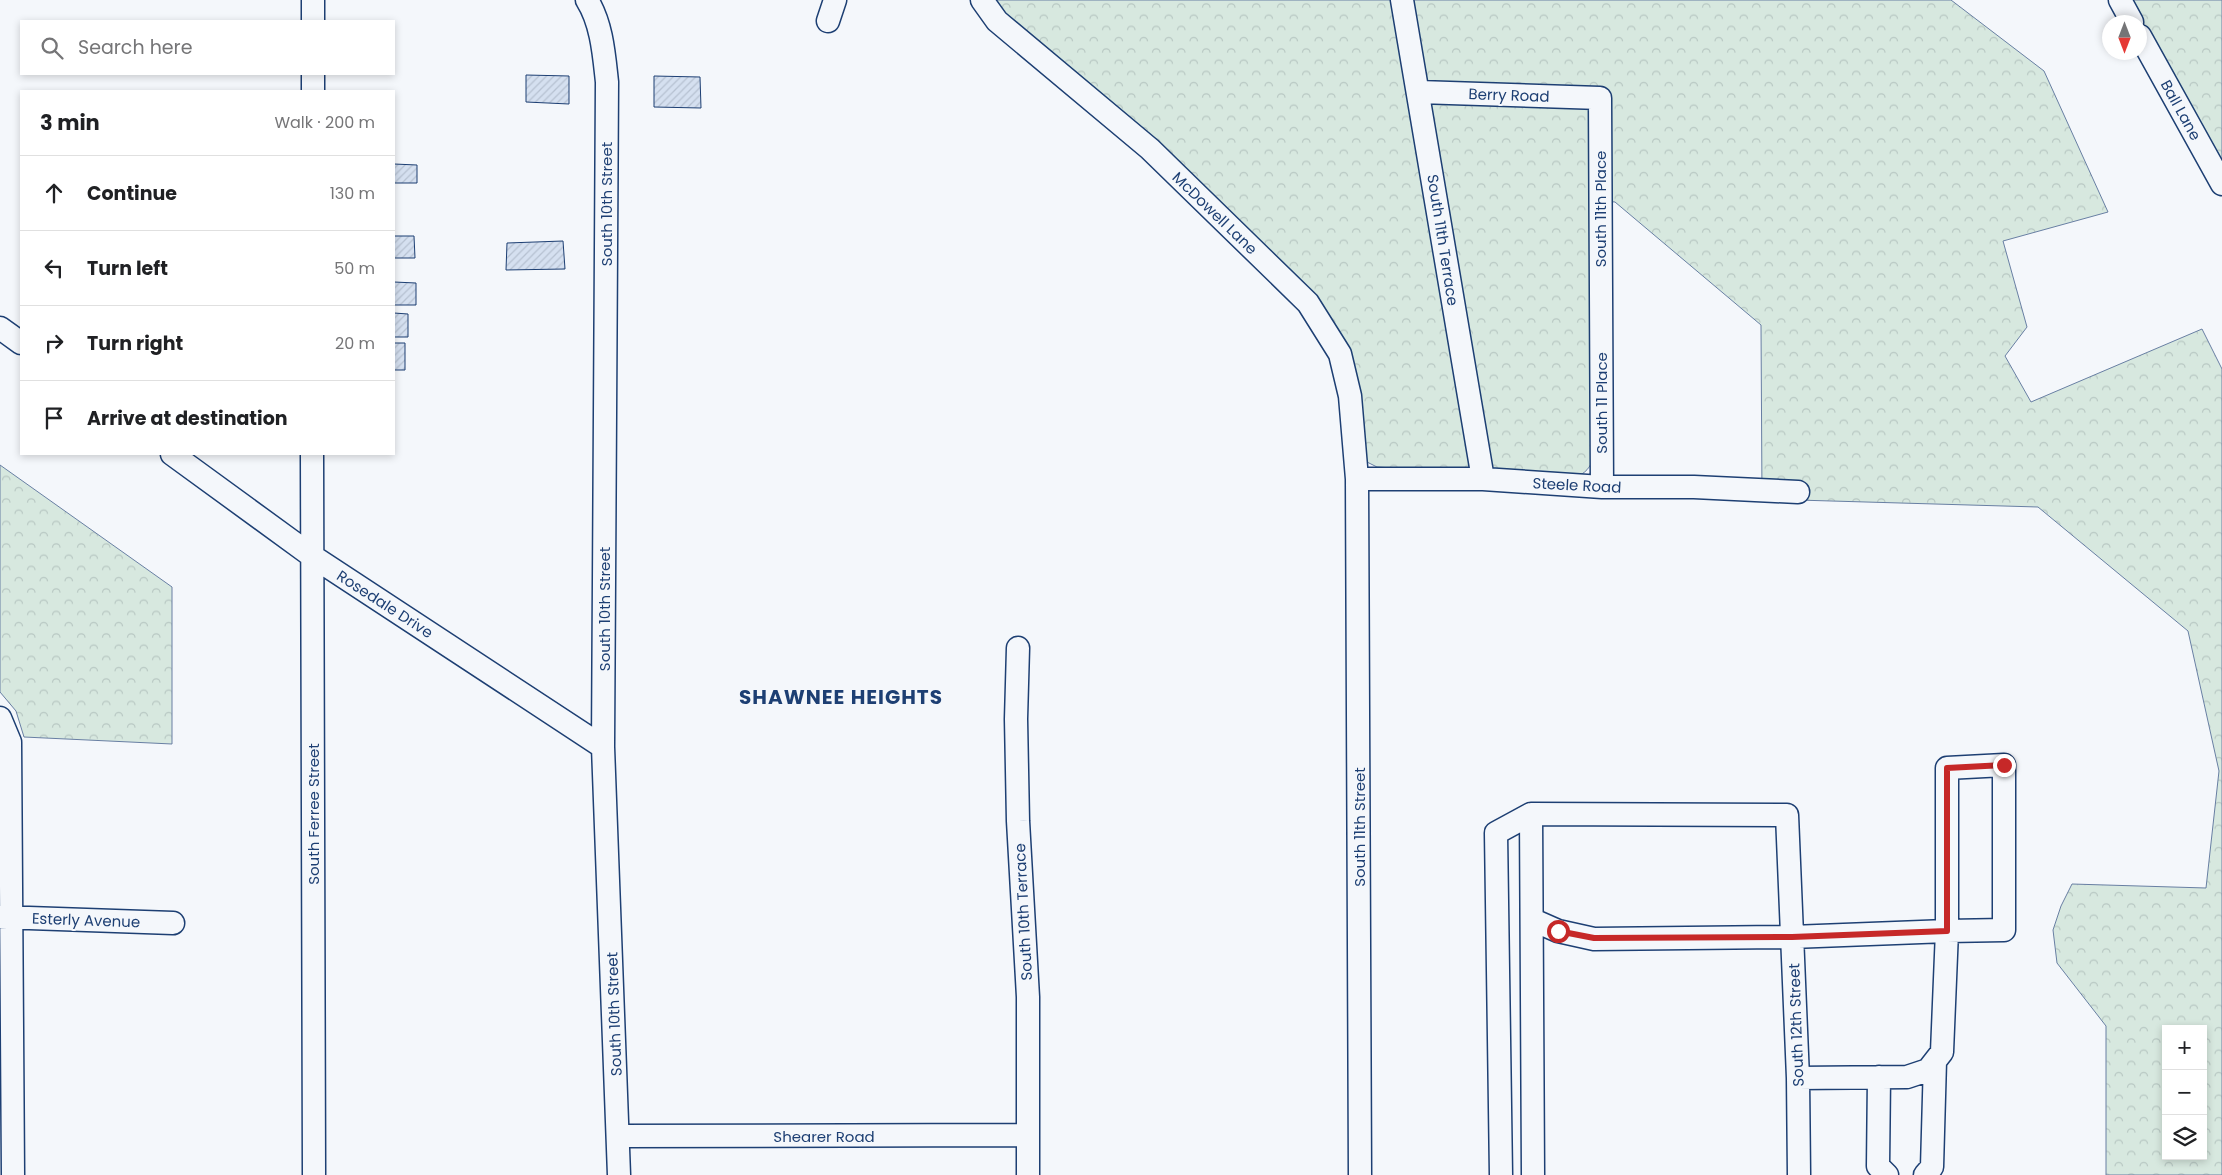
<!DOCTYPE html>
<meta charset="utf-8">
<style>
:root{--surface:#fff;--page:#f6f6f6;--text:#202124;--muted:#757577;--line:#e0e0e0}
body{margin:0;font-family:Poppins,sans-serif;background:var(--page);color:var(--text)}
.controls{position:absolute;right:15px;bottom:15px;display:grid;overflow:hidden;border-radius:0px;box-shadow:0 2px 8px #0003}
.controls button{width:45px;height:45px;display:grid;place-items:center;padding:0;border:0;border-bottom:1px solid var(--line);background:var(--surface);color:var(--text);font:25px sans-serif}
.compass{position:absolute;left:2102px;top:15px;width:45px;height:45px;border-radius:50%;background:var(--surface);box-shadow:0 2px 8px #0003;rotate:180deg}
.stop{position:absolute;width:15px;height:15px;margin:-11px;border:4px solid #c62828;border-radius:50%;background:#fff}
.stop.end{background:#c62828;border-color:#fff;box-shadow:0 1px 5px #0008}
.list{margin:0;padding:0;list-style:none}
h2{display:flex;justify-content:space-between;align-items:center;height:65px;margin:0;padding:0 20px;font-size:21px}
h2 small{font-size:16px;font-weight:400;color:var(--muted)}
.list li{display:grid;grid-template-columns:32px 1fr auto;gap:15px;align-items:center;box-sizing:border-box;height:75px;padding:0 20px;border-top:1px solid var(--line)}
.list b{display:block;font-size:19px;white-space:nowrap}
.list em{font-size:16px;font-style:normal;color:var(--muted)}
.icon{flex:none;width:28px;height:28px;fill:none;stroke:currentColor;stroke-width:2;stroke-linecap:round;stroke-linejoin:round}
.map{position:relative;flex:none;width:2222px;height:1175px;overflow:hidden}
.search{position:absolute;background:var(--surface);box-shadow:0 2px 8px #0003;left:20px;top:20px;width:375px;height:55px;display:flex;align-items:center;gap:12px;box-sizing:border-box;padding:0 18px;border-radius:0px;color:var(--muted);font-size:19px}
.panel{position:absolute;background:var(--surface);box-shadow:0 2px 8px #0003;left:20px;top:90px;width:375px;height:365px;border-radius:0px}
.map>svg:first-child{display:block}
.forest{fill:url(#forest-crowns);stroke:#687fa3;fill-rule:evenodd}
.building{fill:url(#building-hatch);stroke:#1d3f73}
.lines{fill:none;stroke-linecap:round;stroke-linejoin:round}
.minor-casing{stroke:#1d3f73;stroke-width:25}
.minor{stroke:#f4f7fb;stroke-width:22}
.route{stroke:#c62828;stroke-width:6}
.labels{text-anchor:middle;dominant-baseline:central;stroke-width:4;stroke-linejoin:round;paint-order:stroke}
.street-label{font-size:15px;fill:#1d3f73;stroke:#f4f7fb}
.district-label{font-size:20px;font-weight:bold;letter-spacing:1px;fill:#1d3f73;stroke:#f4f7fb}
</style>
<div class="map">
<svg width="2222" height="1175" viewBox="0 0 2222 1175">
<defs>
<pattern id="forest-crowns" width="20" height="18" patternUnits="userSpaceOnUse" patternTransform="scale(1.25)"><rect width="20" height="18" fill="#d7e8df"/><path d="M2 6a3 3 0 1 1 6 0M12 15a3 3 0 1 1 6 0" fill="none" stroke="#b8c8c3"/></pattern>
<pattern id="building-hatch" width="6" height="6" patternUnits="userSpaceOnUse" patternTransform="scale(1.25)"><rect width="6" height="6" fill="#d5e0f0"/><path d="M-1 1l2-2M0 6l6-6M5 7l2-2" fill="none" stroke="#b6c1d1"/></pattern>
</defs>
<rect width="100%" height="100%" fill="#f4f7fb"/>
<path class="forest" d="M996,0h955l93,71 64,141 -105,29 24,86 -22,29 26,46 171,-73 20,40v806h-116v-149l-49,-63 -4,-33 8,-24 11,-22 134,4 13,-117 -31,-140 -150,-124 -276,-8 -1,-174 -146,-123 -21,-2 -3,264c-5,9 -11,12 -22,15l-192,-12 -10,-5 -25,-124 -14,-24 -38,-45 -285,-255zM2166,1029h37v127h-37z
M2128,0h94v167z
M0,465l172,122v157l-148,-7 -8,-26 -16,-19z"/>
<path class="building" d="M526,75l43,1v28l-43,-2z
M654,76l46,1 1,31 -47,-1z
M394,164l23,1v18h-23z
M394,236h20l1,22h-21z
M563,241l2,28 -59,1 1,-27z
M394,282l22,1v22h-22z
M394,313l14,1v23h-14z
M394,343h11v27h-11z"/>
<g class="lines">
<g class="minor-casing">
<path id="minor" d="M587,0c15,24 17,55 20,82l-4,665 16,428
M982,0l15,21 153,128 158,154 32,51 10,42 7,83 3,696
M1402,0l81,479
M2120,0l12,22
M313,21v-21
M828,21l7,-21
M2140,36l82,148
M313,91v-17
M1419,92l181,6 2,389
M0,328l21,15
M172,454l140,102 291,191
M312,454l2,721
M1357,479h126l119,8h92l104,5
M1018,648l-2,71 2,102 10,176v178
M0,718l10,24 3,433
M2004,765v165l-57,1v-163z
M1531,814l2,361
M0,917l173,6
M1533,920l25,11 36,8 198,-2 155,-6 -5,121 -14,18 -21,7 -109,1
M1879,1077l-1,89 9,9
M619,1136l409,-1
M1501,1175l-5,-342 35,-19 256,1 11,263 1,97
M1925,1175l7,-8 3,-106"/>
</g>
<use href="#minor" class="minor"/>
</g>
<g class="lines">
<path class="route" d="M1558,931l36,7 198,-1 155,-6v-163l57,-3"/>
</g>
<g class="labels">
<g class="street-label">
<text transform="translate(1509 95) rotate(2)">Berry Road</text>
<text transform="translate(2181 110) rotate(61)">Ball Lane</text>
<text transform="translate(606 204) rotate(-90)">South 10th Street</text>
<text transform="translate(1600 209) rotate(-90)">South 11th Place</text>
<text transform="translate(1215 213) rotate(44)">McDowell Lane</text>
<text transform="translate(1443 240) rotate(81)">South 11th Terrace</text>
<text transform="translate(1601 403) rotate(-90)">South 11 Place</text>
<text transform="translate(1577 485) rotate(3)">Steele Road</text>
<text transform="translate(385 604) rotate(33)">Rosedale Drive</text>
<text transform="translate(604 609) rotate(-90)">South 10th Street</text>
<text transform="translate(313 814) rotate(-90)">South Ferree Street</text>
<text transform="translate(1359 827) rotate(-90)">South 11th Street</text>
<text transform="translate(1023 912) rotate(-93)">South 10th Terrace</text>
<text transform="translate(86 920) rotate(2)">Esterly Avenue</text>
<text transform="translate(614 1014) rotate(-92)">South 10th Street</text>
<text transform="translate(1796 1025) rotate(-92)">South 12th Street</text>
<text x="824" y="1136">Shearer Road</text>
</g>
<g class="district-label">
<text x="841" y="697">SHAWNEE HEIGHTS</text>
</g>
</g>
</svg>
<div class="controls">
<button>+</button>
<button>−</button>
<button><svg class="icon" aria-label="layers" viewBox="0 0 24 24"><path d="M12 4l9 5-9 5-9-5zM3 14l9 5 9-5"/></svg></button>
</div>
<svg class="compass" viewBox="-18 -18 36 36"><path d="M0-13l5 13h-10z" fill="#e53935"/><path d="M0 13l5-13h-10z" fill="#757577"/></svg>
<div class="stop" style="left:1558px;top:931px"></div>
<div class="stop end" style="left:2004px;top:765px"></div>
<div class="search"><svg class="icon" aria-label="search" viewBox="0 0 24 24"><circle cx="10" cy="10" r="6"/><path d="M15 15l6 6"/></svg>Search here</div>
<section class="panel">
<h2>3 min<small>Walk · 200 m</small></h2>
<ul class="list">
<li><svg class="icon" aria-label="ahead" viewBox="0 0 24 24"><path d="M12 20V5M6 11l6-6 6 6"/></svg><div><b>Continue</b></div><em>130 m</em></li>
<li><svg class="icon" aria-label="left" viewBox="0 0 24 24"><path d="M17 20v-9H6M10 6l-5 5 5 5"/></svg><div><b>Turn left</b></div><em>50 m</em></li>
<li><svg class="icon" aria-label="right" viewBox="0 0 24 24"><path d="M7 20v-9h11M14 6l5 5-5 5"/></svg><div><b>Turn right</b></div><em>20 m</em></li>
<li><svg class="icon" aria-label="arrive" viewBox="0 0 24 24"><path d="M6 21V4h12l-3 4 3 4H6"/></svg><div><b>Arrive at destination</b></div></li>
</ul>
</section>
</div>
